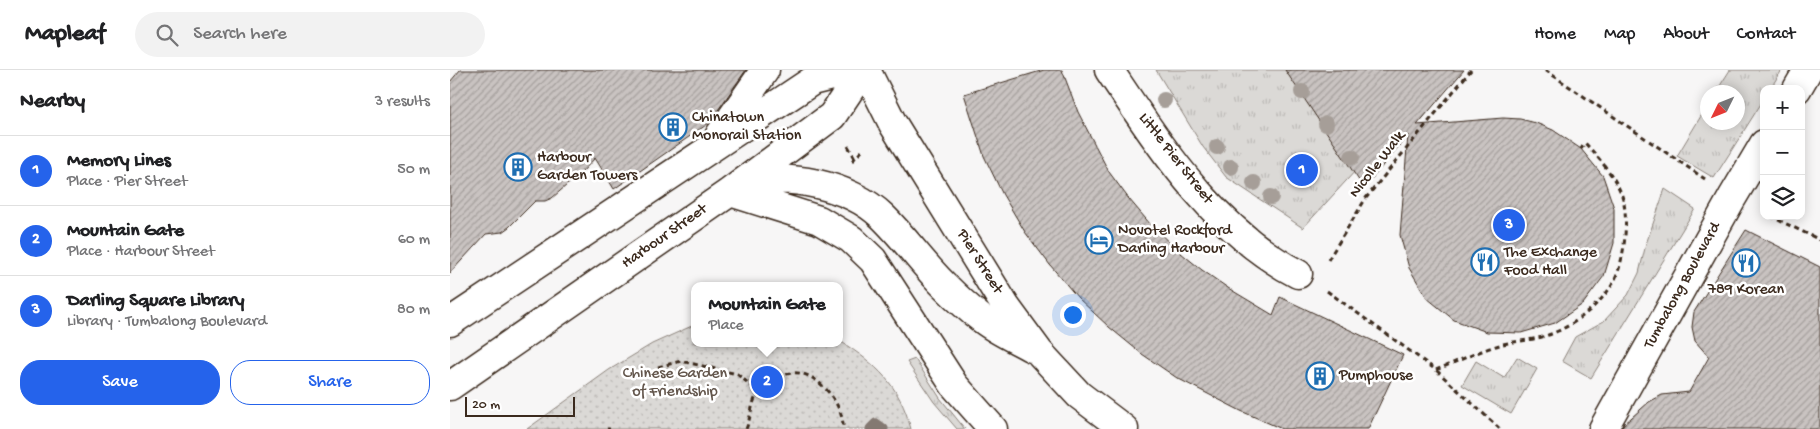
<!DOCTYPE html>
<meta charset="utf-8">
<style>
:root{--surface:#fff;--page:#f2f2f2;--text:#202124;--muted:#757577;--line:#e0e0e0;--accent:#2563eb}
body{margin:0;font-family:"Gochi Hand",sans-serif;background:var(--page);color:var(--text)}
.controls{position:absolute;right:15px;top:15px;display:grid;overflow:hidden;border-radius:10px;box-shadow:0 2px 12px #0003}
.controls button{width:45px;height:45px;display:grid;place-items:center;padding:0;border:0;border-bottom:1px solid var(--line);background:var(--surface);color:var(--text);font:25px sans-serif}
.compass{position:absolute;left:1250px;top:15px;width:45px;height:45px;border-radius:50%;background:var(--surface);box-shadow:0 2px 12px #0003;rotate:227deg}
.scale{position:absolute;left:15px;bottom:12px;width:110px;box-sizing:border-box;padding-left:5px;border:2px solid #3b2a1e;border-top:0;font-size:14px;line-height:18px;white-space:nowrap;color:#3b2a1e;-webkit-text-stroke:4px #fff;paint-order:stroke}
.you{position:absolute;left:622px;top:244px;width:18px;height:18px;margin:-12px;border:4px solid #fff;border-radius:50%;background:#1a73e8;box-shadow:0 0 0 8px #1a73e833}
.badge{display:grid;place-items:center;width:32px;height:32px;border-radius:50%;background:var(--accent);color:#fff;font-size:16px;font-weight:700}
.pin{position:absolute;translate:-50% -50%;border:2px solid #fff;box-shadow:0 1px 5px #0006}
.popup{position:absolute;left:241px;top:212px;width:152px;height:65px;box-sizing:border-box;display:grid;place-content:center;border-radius:10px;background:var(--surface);filter:drop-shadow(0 1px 4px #0005);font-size:16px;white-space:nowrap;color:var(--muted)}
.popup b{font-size:19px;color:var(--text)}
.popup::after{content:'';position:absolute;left:50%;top:100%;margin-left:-10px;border:10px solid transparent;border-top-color:var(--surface)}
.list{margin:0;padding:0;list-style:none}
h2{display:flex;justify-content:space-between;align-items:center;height:65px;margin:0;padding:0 20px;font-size:21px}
h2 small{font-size:16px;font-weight:400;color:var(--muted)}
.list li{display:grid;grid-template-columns:32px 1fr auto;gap:15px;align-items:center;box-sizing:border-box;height:70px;padding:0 20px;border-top:1px solid var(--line)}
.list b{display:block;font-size:19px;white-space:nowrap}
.list p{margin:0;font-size:16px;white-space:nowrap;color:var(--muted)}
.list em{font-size:16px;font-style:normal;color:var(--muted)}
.actions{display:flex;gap:10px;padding:15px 20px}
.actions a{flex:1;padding:11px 0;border:1px solid var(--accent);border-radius:20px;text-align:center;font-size:18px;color:var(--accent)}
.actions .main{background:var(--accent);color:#fff}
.icon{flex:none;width:28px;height:28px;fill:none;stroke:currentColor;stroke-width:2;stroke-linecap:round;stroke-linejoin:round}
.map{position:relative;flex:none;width:1370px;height:359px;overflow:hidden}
header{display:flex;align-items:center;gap:30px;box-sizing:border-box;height:70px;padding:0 25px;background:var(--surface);border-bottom:1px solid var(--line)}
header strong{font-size:24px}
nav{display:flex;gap:28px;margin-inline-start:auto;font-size:18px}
.search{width:350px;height:45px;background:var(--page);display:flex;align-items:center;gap:12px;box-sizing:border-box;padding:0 18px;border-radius:28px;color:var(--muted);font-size:19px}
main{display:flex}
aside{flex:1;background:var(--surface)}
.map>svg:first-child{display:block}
.grass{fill:url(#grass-tufts);stroke:#8b827a}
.garden{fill:url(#garden-dots);stroke:#8b827a}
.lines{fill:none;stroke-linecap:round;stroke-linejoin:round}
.stream{stroke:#847972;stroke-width:11}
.building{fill:url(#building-hatch);stroke:#3b2a1e}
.minor-casing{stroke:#3b2a1e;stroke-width:31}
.major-casing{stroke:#3b2a1e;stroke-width:31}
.path{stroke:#3b2a1e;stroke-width:3;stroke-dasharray:5 4;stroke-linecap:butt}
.minor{stroke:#fff;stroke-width:28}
.major{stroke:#fff;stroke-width:28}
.tree{fill:#a69e98}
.labels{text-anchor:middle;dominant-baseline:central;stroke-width:5;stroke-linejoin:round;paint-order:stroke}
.poi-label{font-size:16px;fill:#3b2a1e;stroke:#fff;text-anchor:start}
.street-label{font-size:16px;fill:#3b2a1e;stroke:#fff}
.park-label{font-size:16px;fill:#63564c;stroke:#fff}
</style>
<header>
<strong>Mapleaf</strong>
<div class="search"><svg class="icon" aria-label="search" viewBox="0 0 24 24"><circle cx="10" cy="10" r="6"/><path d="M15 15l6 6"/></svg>Search here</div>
<nav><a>Home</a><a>Map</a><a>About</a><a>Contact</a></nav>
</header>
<main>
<aside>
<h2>Nearby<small>3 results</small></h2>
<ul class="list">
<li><span class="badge">1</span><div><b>Memory Lines</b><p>Place · Pier Street</p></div><em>50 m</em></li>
<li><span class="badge">2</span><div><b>Mountain Gate</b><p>Place · Harbour Street</p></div><em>60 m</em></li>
<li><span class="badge">3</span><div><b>Darling Square Library</b><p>Library · Tumbalong Boulevard</p></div><em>80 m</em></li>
</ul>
<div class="actions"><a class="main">Save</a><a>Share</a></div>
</aside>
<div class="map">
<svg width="1370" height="359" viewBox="0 0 1370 359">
<defs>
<pattern id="grass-tufts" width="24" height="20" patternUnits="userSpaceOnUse" patternTransform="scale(1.25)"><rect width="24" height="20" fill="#dbd9d6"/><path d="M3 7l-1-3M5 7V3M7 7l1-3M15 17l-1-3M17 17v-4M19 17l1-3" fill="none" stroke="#bdbab7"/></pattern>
<pattern id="garden-dots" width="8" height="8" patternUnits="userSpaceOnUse" patternTransform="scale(1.25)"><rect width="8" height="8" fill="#dbd9d6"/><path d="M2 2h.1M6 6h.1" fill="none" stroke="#bdbab7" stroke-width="1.8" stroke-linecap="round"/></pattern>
<pattern id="building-hatch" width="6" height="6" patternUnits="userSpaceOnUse" patternTransform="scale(1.25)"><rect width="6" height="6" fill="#c9c3c1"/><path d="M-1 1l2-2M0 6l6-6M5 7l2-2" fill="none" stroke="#a49f9c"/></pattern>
</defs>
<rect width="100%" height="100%" fill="#f7f6f6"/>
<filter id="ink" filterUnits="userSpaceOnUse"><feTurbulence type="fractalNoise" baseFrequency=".02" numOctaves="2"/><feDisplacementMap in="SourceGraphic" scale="10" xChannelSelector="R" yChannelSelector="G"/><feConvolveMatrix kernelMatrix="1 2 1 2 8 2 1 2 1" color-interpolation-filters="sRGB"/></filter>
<g filter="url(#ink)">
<path class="grass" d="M706,0h136l65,99 -54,59 -77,-51 -23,-30z
M1280,0h52l-12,19h-6v10l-50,79 -37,-22 30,-50 1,16h30v-30h-22z
M1215,119l30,20 -104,169 -29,-17 13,-24 29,-16 24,-26 11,-22 7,-29z
M1067,287l20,12 -26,45 -49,-29 14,-24 28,17z
M465,289l25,39 25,31h-8l-23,-27 -27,-40z"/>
<path class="garden" d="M244,255v18h146v-2c37,24 59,43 71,88h-384l82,-59 43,-26z"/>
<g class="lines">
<path class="stream" d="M421,359l5,-5 7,5"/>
</g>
<path class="building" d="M10,0h286l-37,53 -95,66 -19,-31 -13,14 -30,26 -7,3h-10l-26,26 -7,5 -16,2 -36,39v-191z
M594,0h18l16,42 31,60 20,27 22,26 25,24 26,21 26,18 45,27 7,-18 123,58 -35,74h-86l-41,-18 -64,-33 -35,-24 -33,-27 -31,-29 -28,-33 -25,-33 -22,-37 -19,-39 -20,-62z
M835,0h179l-47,55 86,-7 17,1 16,4 17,7 28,19 22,27 11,32v35l-10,33 -21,28 -28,19 -34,10 -34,-1 -33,-12 -27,-22 -18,-30 -9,-33 8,-100 -44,53z
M1296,160l74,37v162h-199l2,-4 26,-23 13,-7 27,-3 20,-35 -14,-16 -3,-14 2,-15z"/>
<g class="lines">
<g class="minor-casing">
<path id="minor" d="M659,0c52,77 104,160 189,204
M1347,19l11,-19
M1153,359l129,-231 32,-54"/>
</g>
<g class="major-casing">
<path id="major" d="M416,0l27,54 113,183 33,45 40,43 45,34
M269,66l46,-66
M293,116c41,-16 108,0 139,30 22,21 39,46 61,68 12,12 26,25 39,35 15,12 34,20 50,29
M280,122l89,28 32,19 22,21 81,125 39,44
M0,252l362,-241 44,-11
M0,316l280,-194 102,-76 31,-46"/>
</g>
<path class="path" d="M1095,0l160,109
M398,76l7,12
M402,91l10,-10
M1320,146l50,24
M878,190l38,-62 105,-128
M877,221l109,79 64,59
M208,297l23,-6 56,13 22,18
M986,300c20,-8 47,-21 67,-26 19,-4 37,-4 55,-13 20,-9 40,-26 52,-43 14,-19 19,-66 13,-89 -5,-19 -24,-41 -38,-56l-4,6
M157,359h3
M296,359c5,-11 5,-26 12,-36 3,-5 11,-8 16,-11 4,-2 9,-7 13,-8 27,-9 58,31 56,55"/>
<use href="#minor" class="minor"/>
<use href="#major" class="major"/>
</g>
<g class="tree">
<circle cx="852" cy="22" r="8"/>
<circle cx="714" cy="30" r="8"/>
<circle cx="876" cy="54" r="8"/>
<circle cx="767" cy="77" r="8"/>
<circle cx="902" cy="87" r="8"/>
<circle cx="781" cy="97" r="8"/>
<circle cx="804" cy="113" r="8"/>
<circle cx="821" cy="127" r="8"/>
</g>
</g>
<defs>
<g id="building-ring" transform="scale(1.4375)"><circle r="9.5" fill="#fff" stroke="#1f6fb2" stroke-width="1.5"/><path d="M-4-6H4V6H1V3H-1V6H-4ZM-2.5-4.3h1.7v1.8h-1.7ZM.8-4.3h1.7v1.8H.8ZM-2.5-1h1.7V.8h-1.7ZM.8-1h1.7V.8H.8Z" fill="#1f6fb2"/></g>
<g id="hotel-ring" transform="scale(1.4375)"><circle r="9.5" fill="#fff" stroke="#1f6fb2" stroke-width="1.5"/><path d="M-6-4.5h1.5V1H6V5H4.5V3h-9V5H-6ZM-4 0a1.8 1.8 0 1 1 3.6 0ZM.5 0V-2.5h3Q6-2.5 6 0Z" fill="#1f6fb2"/></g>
<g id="restaurant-ring" transform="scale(1.4375)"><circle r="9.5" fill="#fff" stroke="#1f6fb2" stroke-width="1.5"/><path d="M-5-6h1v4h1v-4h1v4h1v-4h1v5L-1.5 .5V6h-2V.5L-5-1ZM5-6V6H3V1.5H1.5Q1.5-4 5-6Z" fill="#1f6fb2"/></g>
</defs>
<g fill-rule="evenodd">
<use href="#building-ring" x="223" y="57"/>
<use href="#building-ring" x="68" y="97"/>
<use href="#hotel-ring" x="649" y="170"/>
<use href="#restaurant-ring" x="1035" y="192"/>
<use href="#restaurant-ring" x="1296" y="193"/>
<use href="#building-ring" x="870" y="306"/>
</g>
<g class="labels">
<g class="poi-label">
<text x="242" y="48">Chinatown<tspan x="242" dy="18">Monorail Station</tspan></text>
<text x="87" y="88">Harbour<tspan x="87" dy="18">Garden Towers</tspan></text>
<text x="668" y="161">Novotel Rockford<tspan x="668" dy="18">Darling Harbour</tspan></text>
<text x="1054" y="183">The Exchange<tspan x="1054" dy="18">Food Hall</tspan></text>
<text x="1296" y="220" text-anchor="middle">789 Korean</text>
<text x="889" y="306">Pumphouse</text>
</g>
<g class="street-label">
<text transform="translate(725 89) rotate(52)">Little Pier Street</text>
<text transform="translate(928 95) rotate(-52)">Nicolle Walk</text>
<text transform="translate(215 167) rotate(-35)">Harbour Street</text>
<text transform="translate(529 192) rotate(58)">Pier Street</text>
<text transform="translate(1233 216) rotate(-61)">Tumbalong Boulevard</text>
</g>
<g class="park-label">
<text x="225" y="304">Chinese Garden<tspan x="225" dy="18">of Friendship</tspan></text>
</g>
</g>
</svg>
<div class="controls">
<button>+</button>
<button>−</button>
<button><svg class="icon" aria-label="layers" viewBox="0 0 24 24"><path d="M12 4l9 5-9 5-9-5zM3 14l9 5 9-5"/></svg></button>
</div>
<svg class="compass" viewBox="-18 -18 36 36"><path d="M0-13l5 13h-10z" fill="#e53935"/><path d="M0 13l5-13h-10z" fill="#757577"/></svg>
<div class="scale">20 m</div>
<div class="you"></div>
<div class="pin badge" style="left:852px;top:100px">1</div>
<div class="pin badge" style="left:317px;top:312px">2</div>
<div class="popup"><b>Mountain Gate</b>Place</div>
<div class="pin badge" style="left:1059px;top:155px">3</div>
</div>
</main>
